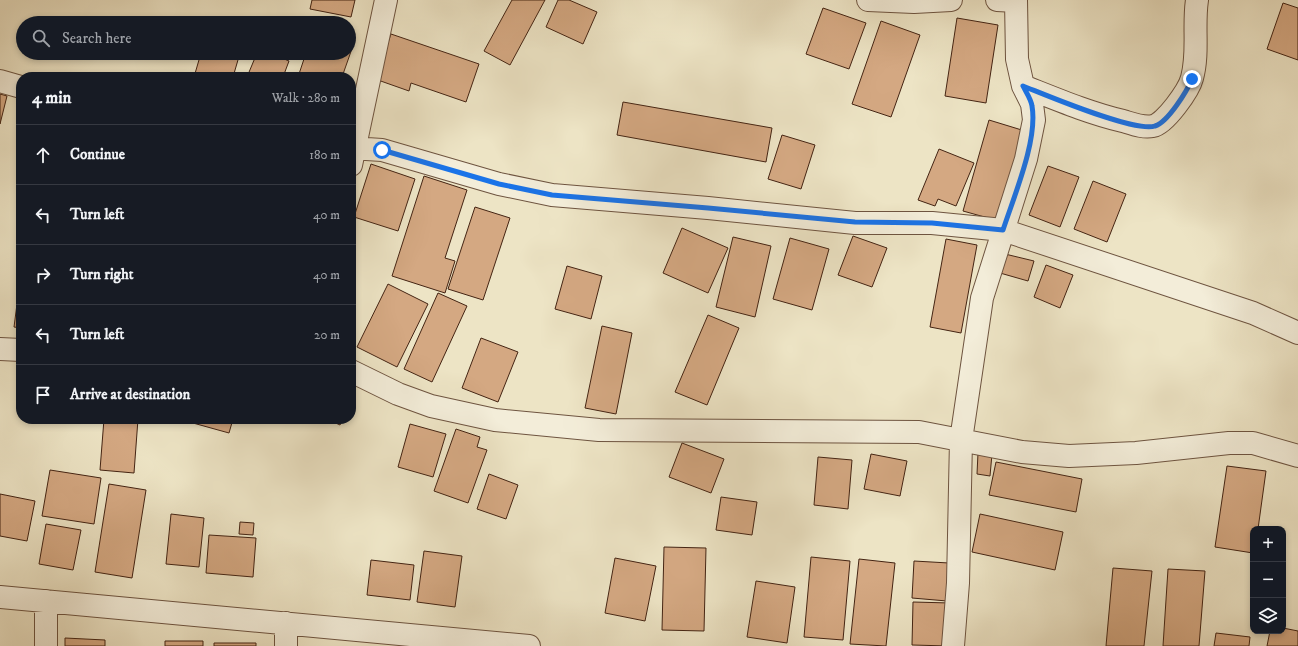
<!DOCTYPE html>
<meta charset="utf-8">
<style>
:root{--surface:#171b24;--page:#242831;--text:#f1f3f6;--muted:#9ea1a6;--line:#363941}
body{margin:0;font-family:"IM FELL DW Pica",serif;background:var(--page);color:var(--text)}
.controls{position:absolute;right:12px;bottom:12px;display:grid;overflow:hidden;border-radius:8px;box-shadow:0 2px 6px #0003}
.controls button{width:36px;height:36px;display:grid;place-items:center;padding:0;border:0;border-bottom:1px solid var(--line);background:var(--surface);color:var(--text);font:20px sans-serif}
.stop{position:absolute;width:12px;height:12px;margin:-9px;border:3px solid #1a73e8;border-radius:50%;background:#fff}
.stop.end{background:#1a73e8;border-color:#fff;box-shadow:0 1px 4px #0008}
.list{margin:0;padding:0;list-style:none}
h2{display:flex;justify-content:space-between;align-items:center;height:52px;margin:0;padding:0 16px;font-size:17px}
h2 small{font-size:13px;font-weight:400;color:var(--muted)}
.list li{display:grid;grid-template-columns:26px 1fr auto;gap:12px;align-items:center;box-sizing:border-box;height:60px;padding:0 16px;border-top:1px solid var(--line)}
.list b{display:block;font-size:15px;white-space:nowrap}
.list em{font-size:13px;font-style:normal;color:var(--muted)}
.icon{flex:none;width:22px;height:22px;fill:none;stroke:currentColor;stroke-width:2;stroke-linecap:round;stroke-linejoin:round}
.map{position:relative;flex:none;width:1298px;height:646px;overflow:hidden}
.search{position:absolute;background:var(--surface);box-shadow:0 2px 6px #0003;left:16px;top:16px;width:340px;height:44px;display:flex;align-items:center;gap:10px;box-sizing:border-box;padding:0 14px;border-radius:22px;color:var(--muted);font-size:15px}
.panel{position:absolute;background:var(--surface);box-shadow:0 2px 6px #0003;left:16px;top:72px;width:340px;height:352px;border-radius:16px}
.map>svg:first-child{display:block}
.building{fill:#d4a882;stroke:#442413}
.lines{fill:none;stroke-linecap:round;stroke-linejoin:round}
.minor-casing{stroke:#6e5440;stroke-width:24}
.minor{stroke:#f3edd9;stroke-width:22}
.route{stroke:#1a73e8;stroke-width:5}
</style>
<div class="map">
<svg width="1298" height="646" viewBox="0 0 1298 646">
<rect width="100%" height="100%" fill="#ede4c5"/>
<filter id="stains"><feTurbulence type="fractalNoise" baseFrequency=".005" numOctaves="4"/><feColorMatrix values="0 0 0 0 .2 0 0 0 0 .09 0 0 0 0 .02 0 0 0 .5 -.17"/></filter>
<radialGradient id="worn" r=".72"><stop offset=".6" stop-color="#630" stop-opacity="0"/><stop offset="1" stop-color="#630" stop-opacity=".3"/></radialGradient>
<path class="building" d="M312,0h43l-4,17 -41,-8z
M512,0h33l-35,65 -26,-14z
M558,0h11l28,12 -14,32 -37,-17z
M1283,3l15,5v52l-31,-11z
M823,8l43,15 -17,46 -43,-15z
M957,18l41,7 -12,78 -41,-7z
M881,21l39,14 -29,82 -39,-13z
M391,34l88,30 -13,38 -55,-19 -2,8 -34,-12z
M349,38l6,2 -13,37h-44l8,-24h43z
M201,53h39l-7,24h-39z
M257,53h13l19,8 -6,16h-36z
M0,94l7,2 -7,28z
M623,102l149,26 -6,34 -149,-27z
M989,120l36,11 -26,90 -36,-10z
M782,135l33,10 -14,44 -33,-10z
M939,149l35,14 -18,43 -18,-7 -3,7 -17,-6z
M371,164l44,15 -17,52 -44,-14z
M1048,166l31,11 -19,50 -31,-12z
M424,176l43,14 -22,68 10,3 -10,32 -53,-17z
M1093,181l33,13 -19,48 -33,-13z
M475,207l35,11 -27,82 -35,-11z
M682,228l46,20 -20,45 -45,-20z
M853,236l34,12 -15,39 -34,-12z
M733,237l38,9 -16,71 -39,-10z
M790,238l39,11 -17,61 -39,-11z
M946,239l31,6 -16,88 -31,-6z
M1005,254l29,7 -6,20 -28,-8z
M1046,265l27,10 -13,33 -26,-11z
M567,266l35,10 -11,43 -36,-10z
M20,281h1v47l-7,-1z
M388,284l40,20 -31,63 -40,-20z
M438,293l29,13 -35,76 -28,-13z
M708,315l31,13 -32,77 -32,-13z
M602,326l30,7 -16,81 -31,-6z
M481,338l37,14 -20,50 -36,-14z
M351,393l4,2 -4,9z
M104,419h34l-4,54 -34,-3z
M194,419h39l-4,14 -36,-10z
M327,419h16l-3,6z
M410,424l36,10 -13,43 -35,-10z
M456,429l24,8 -3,10 10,3 -19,53 -34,-12z
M682,443l42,16 -13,34 -42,-16z
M978,453l14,1 -2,22 -13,-2z
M871,454l36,7 -7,35 -36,-7z
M818,457l34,3 -4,49 -34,-4z
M996,462l86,17 -6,33 -87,-17z
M1227,466l39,5 -8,58h-5v24l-38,-6z
M50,470l51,8 -7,46 -52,-8z
M489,474l29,11 -12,34 -29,-10z
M109,484l37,6 -14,88 -37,-6z
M0,494l35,7 -8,40 -27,-5z
M721,497l36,5 -5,33 -36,-5z
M171,514l33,4 -5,49 -33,-3z
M980,514l83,18 -8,38 -83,-18z
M240,522l14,1 -1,12 -14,-1z
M46,524l35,6 -8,40 -34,-6z
M209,535l47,3 -3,39 -47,-4z
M664,547l42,1 -2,83 -42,-1z
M424,551l38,5 -7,51 -38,-5z
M811,557l39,4 -7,79 -39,-3z
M615,558l41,8 -11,55 -40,-8z
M859,559l36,4 -9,83 -36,-2z
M371,560l43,5 -4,35 -43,-5z
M914,561l35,2 -2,38 -35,-3z
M1113,568l39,3 -8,75h-38z
M1168,569l37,2 -6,75h-36z
M756,581l39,6 -8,56 -40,-6z
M913,602l37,1 -1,43 -37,-1z
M1283,628l15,3v15h-31l3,-15h13z
M1216,633l34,4 -1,9h-35z
M65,638l40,2v6h-40z
M165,641h38v5h-38z
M214,643h42v3h-42z"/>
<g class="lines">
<g class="minor-casing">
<path id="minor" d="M868,0l46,2 37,-2
M997,0l19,1
M0,81l21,6
M1023,86c33,13 66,27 100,35 10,3 20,7 30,5 12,-2 36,-36 39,-48 7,-25 1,-52 5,-78
M351,148l31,2 117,34 53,11 156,13 147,15h77l71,7 250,83 45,20
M351,165l35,-165
M0,349l21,1
M351,371l47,23 33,12 64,14 104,10 320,2 103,20 47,4 67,-3 93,-10h24l45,13
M0,597l529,49
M46,601v45
M286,623v23
M953,646l5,-63 3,-143 21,-142 44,-139 8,-39 -2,-16 -9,-18 -6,-27 -1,-59"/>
</g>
<use href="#minor" class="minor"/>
</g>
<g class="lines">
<path class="route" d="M382,150l117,34 53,11 156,13 147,14 77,1 71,7c11,-34 35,-90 29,-124 -1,-7 -6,-14 -9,-20 23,9 112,47 132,40 13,-4 32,-35 37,-47"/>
</g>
<rect width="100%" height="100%" filter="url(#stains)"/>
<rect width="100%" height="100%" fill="url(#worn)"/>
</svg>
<div class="controls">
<button>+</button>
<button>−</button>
<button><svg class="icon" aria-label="layers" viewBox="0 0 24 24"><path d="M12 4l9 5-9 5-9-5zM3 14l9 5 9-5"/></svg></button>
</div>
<div class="stop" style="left:382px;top:150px"></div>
<div class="stop end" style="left:1192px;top:79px"></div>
<div class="search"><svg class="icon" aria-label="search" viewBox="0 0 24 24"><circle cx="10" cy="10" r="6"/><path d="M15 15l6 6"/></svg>Search here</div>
<section class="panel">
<h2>4 min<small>Walk · 280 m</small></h2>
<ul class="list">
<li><svg class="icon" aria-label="ahead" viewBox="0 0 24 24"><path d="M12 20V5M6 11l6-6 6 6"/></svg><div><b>Continue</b></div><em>180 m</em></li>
<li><svg class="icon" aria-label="left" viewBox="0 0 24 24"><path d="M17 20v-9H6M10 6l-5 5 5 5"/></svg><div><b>Turn left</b></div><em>40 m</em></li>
<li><svg class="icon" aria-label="right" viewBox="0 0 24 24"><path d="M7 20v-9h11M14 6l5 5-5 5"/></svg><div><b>Turn right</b></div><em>40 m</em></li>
<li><svg class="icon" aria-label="left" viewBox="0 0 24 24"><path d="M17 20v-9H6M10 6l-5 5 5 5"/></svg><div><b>Turn left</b></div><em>20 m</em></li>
<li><svg class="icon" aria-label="arrive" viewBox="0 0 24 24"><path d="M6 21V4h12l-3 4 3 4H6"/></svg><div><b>Arrive at destination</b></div></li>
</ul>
</section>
</div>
